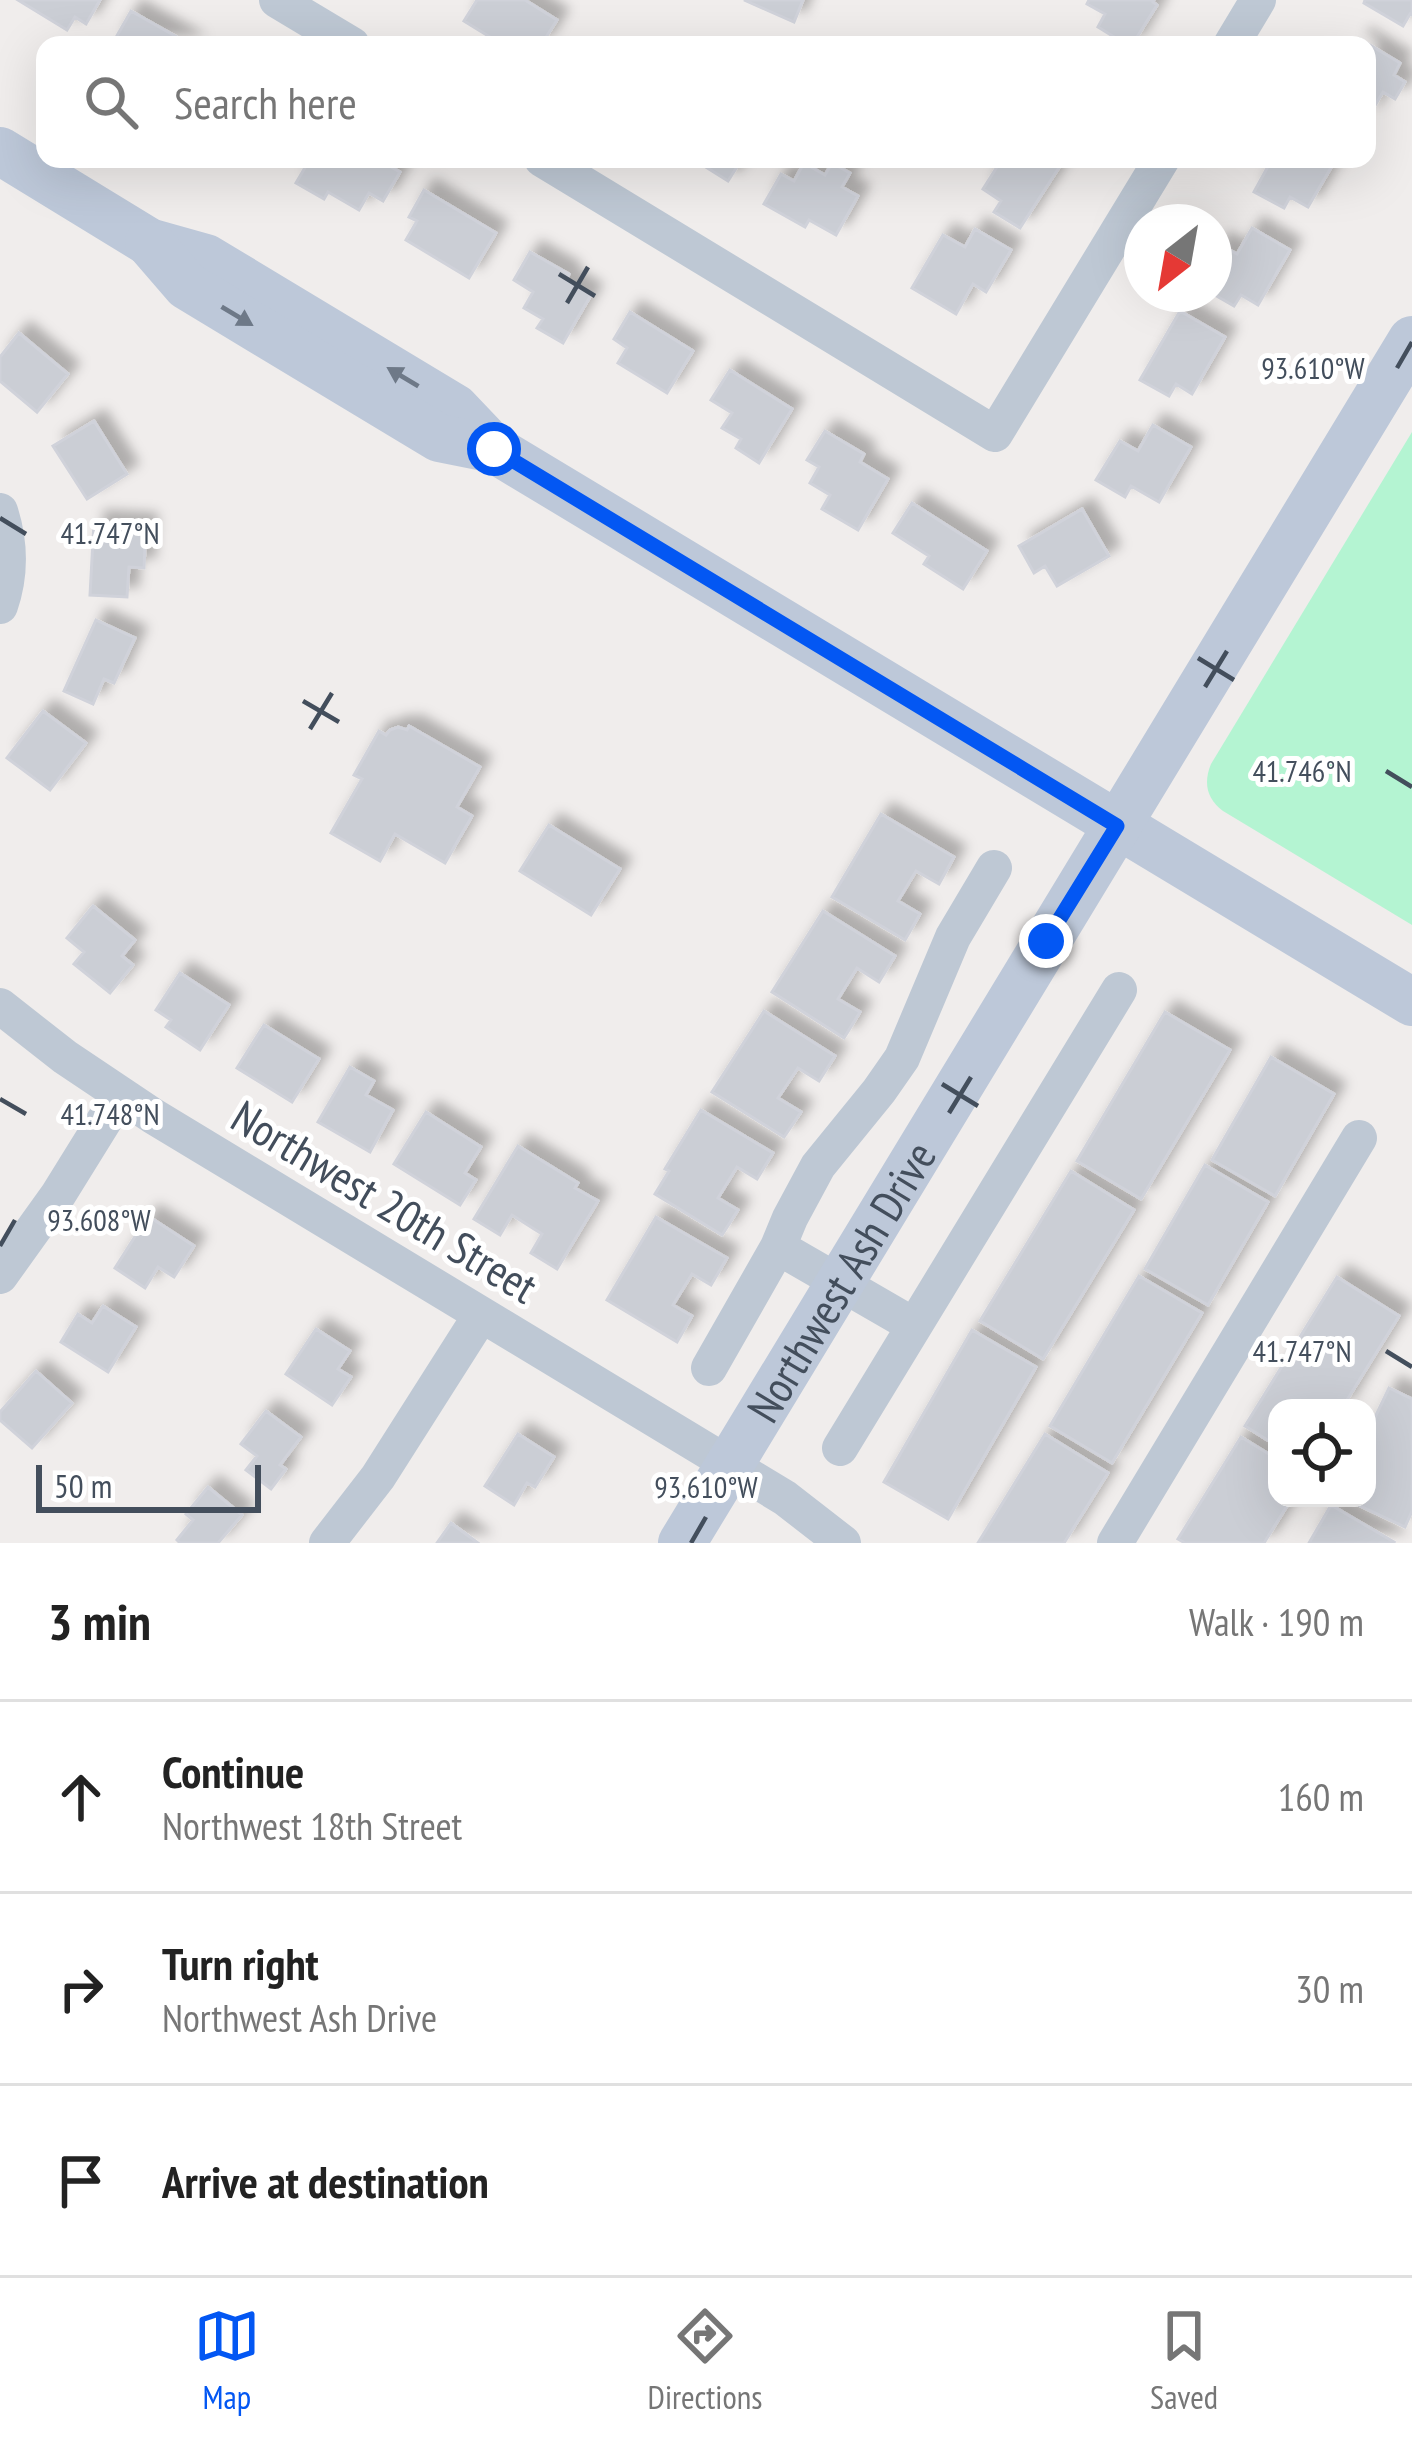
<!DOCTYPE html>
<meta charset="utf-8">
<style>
:root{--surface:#fff;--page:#f6f6f6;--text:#222;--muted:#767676;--line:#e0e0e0;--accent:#0357f3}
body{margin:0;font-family:"PT Sans Narrow",sans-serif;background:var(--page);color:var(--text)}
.controls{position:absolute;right:36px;bottom:36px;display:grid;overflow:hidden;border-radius:24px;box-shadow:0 12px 48px #0002}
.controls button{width:108px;height:108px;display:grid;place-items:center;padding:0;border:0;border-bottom:3px solid var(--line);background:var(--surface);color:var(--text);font:60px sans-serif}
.compass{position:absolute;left:1124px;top:204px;width:108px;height:108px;border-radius:50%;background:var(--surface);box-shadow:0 12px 48px #0002;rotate:211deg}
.scale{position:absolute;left:36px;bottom:30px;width:225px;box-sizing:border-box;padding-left:12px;border:6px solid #434e5c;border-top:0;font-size:33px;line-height:42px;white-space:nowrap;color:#434e5c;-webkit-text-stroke:9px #fff;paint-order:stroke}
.stop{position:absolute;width:36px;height:36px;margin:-27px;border:9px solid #0357f3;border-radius:50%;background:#fff}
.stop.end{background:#0357f3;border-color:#fff;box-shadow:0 3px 12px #0008}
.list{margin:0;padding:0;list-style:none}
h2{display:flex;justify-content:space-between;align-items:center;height:156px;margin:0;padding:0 48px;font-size:51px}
h2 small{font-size:39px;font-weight:400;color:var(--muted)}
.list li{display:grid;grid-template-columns:78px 1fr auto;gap:36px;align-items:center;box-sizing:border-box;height:192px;padding:0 48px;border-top:3px solid var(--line)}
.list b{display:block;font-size:45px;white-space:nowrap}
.list p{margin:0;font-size:39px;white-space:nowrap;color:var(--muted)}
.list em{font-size:39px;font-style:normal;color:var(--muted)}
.icon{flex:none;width:66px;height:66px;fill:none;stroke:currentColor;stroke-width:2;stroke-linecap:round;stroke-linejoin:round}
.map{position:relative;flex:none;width:1412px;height:1543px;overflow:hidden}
.search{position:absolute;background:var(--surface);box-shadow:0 12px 48px #0002;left:36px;right:36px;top:36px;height:132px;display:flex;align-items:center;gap:30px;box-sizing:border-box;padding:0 42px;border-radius:24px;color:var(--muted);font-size:45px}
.sheet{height:732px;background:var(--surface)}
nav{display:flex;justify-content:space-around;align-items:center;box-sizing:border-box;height:168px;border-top:3px solid var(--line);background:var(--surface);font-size:33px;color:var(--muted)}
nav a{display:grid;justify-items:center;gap:6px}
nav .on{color:var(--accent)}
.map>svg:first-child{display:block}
.green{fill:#b4f4d2}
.building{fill:#cbced5;stroke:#d0d2da;stroke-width:3;filter:url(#shadow)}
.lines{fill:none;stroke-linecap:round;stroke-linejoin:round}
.street{stroke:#bec8d4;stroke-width:36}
.secondary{stroke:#bdc8d9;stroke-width:48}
.oneway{fill:#6e7988}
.route{stroke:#0357f3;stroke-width:15}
.ticks{fill:none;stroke:#434e5c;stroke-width:4.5}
.labels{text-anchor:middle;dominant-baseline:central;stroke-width:10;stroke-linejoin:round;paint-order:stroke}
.street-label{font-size:45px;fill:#434e5c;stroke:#fff}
.ticks-label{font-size:30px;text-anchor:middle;fill:#434e5c;stroke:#fff;stroke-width:10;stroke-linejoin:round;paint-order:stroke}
</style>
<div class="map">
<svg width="1412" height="1543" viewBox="0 0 1412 1543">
<defs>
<filter id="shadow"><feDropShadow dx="11" dy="-11" stdDeviation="6" flood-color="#0004"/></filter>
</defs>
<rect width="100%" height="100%" fill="#f0edec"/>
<path class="green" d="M1412,432v493l-189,-114c-16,-12 -20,-28 -12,-47z"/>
<path class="building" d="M18,0h82l-14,24 -11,-7 -8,13z
M477,0h48l32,20 -16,25h-38l-39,-24z
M744,0h59l-9,22z
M1089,0h65l-1,2 4,3 -25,40h-5l-29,-18 7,-13 -18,-10z
M1365,0h47v15l-2,-1 -7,12 -39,-23z
M131,11l60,34h-70l-7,-4z
M1360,39l40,24 -6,12 11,7 -10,17 -12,-7 -15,25 -1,-72h-10z
M310,159h67l23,13 -17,29 -14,-8 -10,17 -31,-18 -4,7 -28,-16z
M693,159h49l-14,22z
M1002,159h47l11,7 -40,62 -26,-16 7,-11 -18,-12z
M1272,159h64l-28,48 -18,-10 -6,11 -30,-16z
M804,163l21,12 7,-12 18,10 -8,14 16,9 -22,39 -27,-15 -4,7 -41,-23 17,-30 13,7z
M424,190l72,43 -27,45 -63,-38 11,-19 -8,-4z
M1252,228l38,22 -32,55 -17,-10 -7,11 -21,-12 1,-42 5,-8 18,10z
M975,229l36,21 -25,42 -13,-8 -17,30 -44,-26 31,-53 22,12z
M530,252l39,22 -3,6 25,15 -28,48 -26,-15 6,-9 -19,-11 9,-16 -19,-12z
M1180,311l45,26 -33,57 -16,-10 -7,12 -29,-16z
M630,312l63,39 -26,42 -49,-30 9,-15 -13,-9z
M19,333l49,41 -31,38 -37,-31v-24z
M730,370l62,39 -33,54 -23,-15 5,-9 -19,-11 10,-15 -21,-13z
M94,421l33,53 -40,25 -34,-53z
M1153,425l38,22 -32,55 -28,-16 -6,11 -29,-17 24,-39 18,10z
M825,431l39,23 -4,8 28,17 -30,51 -36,-21 8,-14 -20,-12 9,-16 -12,-7z
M912,503l75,48 -24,38 -39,-25 5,-8 -36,-23z
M1082,509l27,47 -52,30 -12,-20 -11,7 -15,-27z
M94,522l52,3 -2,43 -15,-1 -2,30 -37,-2z
M96,620l39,18 -21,45 -10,-4 -11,25 -29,-13z
M43,711l43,32 -36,47 -43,-32z
M409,726l71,41 -23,40 15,9 -27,47 -50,-29 -15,27 -49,-28 31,-54 -8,-4 25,-44 7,4 4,-5 8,-3 9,3z
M881,814l73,43 -15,27 -23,-13 -18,30 22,13 -15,26 -73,-43z
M549,825l71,44 -29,46 -71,-44z
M93,906l42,34 -13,16 11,9 -23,28 -36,-29 10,-12 -17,-14z
M823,911l72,45 -16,26 -22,-14 -19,31 22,13 -16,26 -72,-46z
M180,973l49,32 -29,45 -34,-23 5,-7 -15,-10z
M764,1011l71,45 -16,25 -21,-13 -20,30 23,14 -17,25 -72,-45z
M1165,1012l65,38 -89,149 -64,-38z
M264,1025l55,34 -27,43 -55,-34z
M1271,1057l63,37 -59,102 -63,-36z
M350,1067l24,14 -8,14 27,15 -23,42 -52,-30z
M701,1110l72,43 -16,26 -20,-12 -19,31 20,12 -16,25 -67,-41 14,-23 -4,-2z
M426,1112l55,35 -16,26 11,7 -16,25 -66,-41z
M518,1146l60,37 -3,5 23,13 -41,68 -26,-16 11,-19 -30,-19 -12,20 -26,-16z
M1205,1165l63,37 -60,103 -63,-36z
M1071,1171l63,39 -91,149 -63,-38z
M148,1216l46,30 -20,31 -16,-10 -13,21 -30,-20z
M656,1217l71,41 -16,27 -19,-11 -19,31 19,11 -15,26 -70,-42z
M1139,1276l63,37 -90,150 -62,-37z
M1337,1277l62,39 -57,92h-65v38l-32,-20z
M103,1306l33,21 -28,45 -47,-30 17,-28 14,9z
M316,1329l34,22 -12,18 13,8 -19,28 -46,-31z
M972,1330l64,37 -88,152 -64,-37z
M36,1371l36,32 -40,45 -32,-28v-8z
M1389,1388l23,11v112l-7,16 -62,-29h24v-64z
M266,1411l35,26 -21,28 6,4 -15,20 -25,-19 11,-14 -16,-12z
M518,1434l36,23 -19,30 -8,-4 -13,22 -29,-19z
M1045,1434l63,39 -44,70h-86z
M1241,1437l36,22v39h15l-28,45h-79l-7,-4z
M208,1487l34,28 -24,28h-38l-3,-3 16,-20 -7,-6z
M1331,1505l63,37 -1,1h-84z
M451,1523l27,20h-41z"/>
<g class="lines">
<path class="street" d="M277,0l75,45
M1231,45l27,-45
M542,159l453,275 167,-275
M0,511c10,31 11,63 0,95
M0,1006l65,51 88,59 632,382 58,45
M778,1247l135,78
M0,1276l58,-81 62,-100
M709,1368l69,-121 12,-29 28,-52 61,-75 23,-33 51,-121 41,-69
M840,1448l279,-458
M327,1543l51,-66 103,-162
M1115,1543l244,-405"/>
<g class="secondary">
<path d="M0,151l149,91 57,16 249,150 39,41 918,553"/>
<path d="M149,242l38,44 252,152 55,11"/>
<path id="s1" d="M682,1543l730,-1203"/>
</g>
</g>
<defs><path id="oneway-solid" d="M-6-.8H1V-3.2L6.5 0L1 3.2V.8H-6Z" transform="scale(3)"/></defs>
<g class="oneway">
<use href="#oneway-solid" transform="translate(237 316) rotate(31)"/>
<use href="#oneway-solid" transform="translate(403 377) rotate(-149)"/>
</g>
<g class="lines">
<path class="route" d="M494,449l623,377 -71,115"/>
</g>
<path class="ticks" d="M559,274l36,22M567,303l21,-36M1397,368l15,-26M0,518l26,16M1198,658l36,22M1205,687l22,-36M303,701l36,21M310,729l22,-36M1386,771l26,16M942,1084l36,22M0,1099l26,15M949,1113l22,-36M0,1246l15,-26M1386,1351l26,16M691,1543l15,-26"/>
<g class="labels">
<g class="street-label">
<text transform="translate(385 1201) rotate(31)">Northwest 20th Street</text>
<text stroke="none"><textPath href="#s1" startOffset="306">Northwest Ash Drive</textPath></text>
</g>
</g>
<g class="ticks-label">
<text x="1313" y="379">93.610°W</text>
<text x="110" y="544">41.747°N</text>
<text x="1302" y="782">41.746°N</text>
<text x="110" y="1125">41.748°N</text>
<text x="99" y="1231">93.608°W</text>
<text x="1302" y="1362">41.747°N</text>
<text x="706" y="1498">93.610°W</text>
</g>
</svg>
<div class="controls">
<button><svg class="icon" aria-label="locate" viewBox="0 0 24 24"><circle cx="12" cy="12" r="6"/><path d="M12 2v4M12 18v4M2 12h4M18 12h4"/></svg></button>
</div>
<svg class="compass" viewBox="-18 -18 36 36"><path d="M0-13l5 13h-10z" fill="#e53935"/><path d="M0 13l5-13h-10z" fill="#767676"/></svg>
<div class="scale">50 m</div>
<div class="stop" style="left:494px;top:449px"></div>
<div class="stop end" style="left:1046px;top:941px"></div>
<div class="search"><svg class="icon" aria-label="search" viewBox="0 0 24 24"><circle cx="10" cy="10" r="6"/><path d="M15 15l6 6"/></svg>Search here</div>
</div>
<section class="sheet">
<h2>3 min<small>Walk · 190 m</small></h2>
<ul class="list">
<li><svg class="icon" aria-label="ahead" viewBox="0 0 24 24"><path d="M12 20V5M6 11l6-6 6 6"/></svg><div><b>Continue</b><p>Northwest 18th Street</p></div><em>160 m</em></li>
<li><svg class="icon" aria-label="right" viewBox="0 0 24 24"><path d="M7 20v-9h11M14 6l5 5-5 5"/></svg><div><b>Turn right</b><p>Northwest Ash Drive</p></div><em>30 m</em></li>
<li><svg class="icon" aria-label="arrive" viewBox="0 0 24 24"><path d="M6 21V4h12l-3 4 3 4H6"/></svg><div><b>Arrive at destination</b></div></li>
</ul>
</section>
<nav>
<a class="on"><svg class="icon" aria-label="map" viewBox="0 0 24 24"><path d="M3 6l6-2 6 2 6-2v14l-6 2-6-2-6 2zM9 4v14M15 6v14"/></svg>Map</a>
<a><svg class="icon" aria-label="directions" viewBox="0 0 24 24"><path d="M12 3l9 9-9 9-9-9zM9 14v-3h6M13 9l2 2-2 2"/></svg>Directions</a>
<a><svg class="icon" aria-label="saved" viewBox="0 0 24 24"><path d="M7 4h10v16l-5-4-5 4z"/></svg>Saved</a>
</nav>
